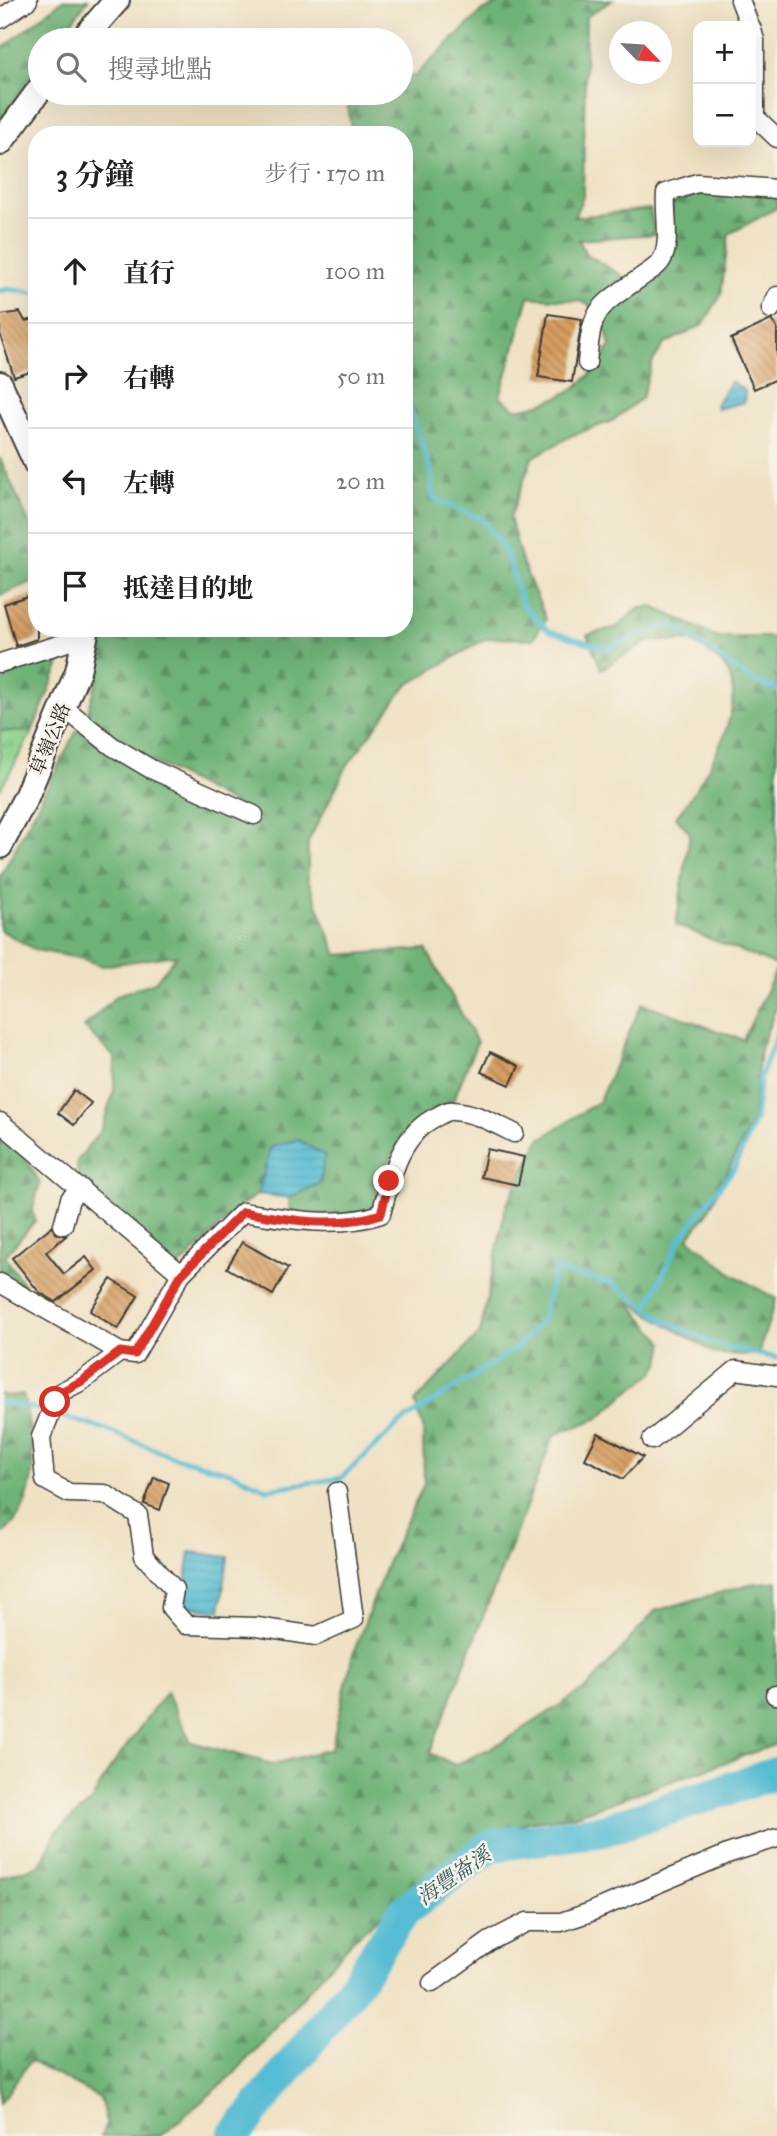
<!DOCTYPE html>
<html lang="zh-TW">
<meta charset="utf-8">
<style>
:root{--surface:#fff;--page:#f2f2f2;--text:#202124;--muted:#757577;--line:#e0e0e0}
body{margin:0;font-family:"IM FELL Great Primer","Noto Serif TC",serif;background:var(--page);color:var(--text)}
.controls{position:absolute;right:21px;top:21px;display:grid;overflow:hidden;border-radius:14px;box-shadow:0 7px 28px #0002}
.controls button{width:63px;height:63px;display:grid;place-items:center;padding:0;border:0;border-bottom:2px solid var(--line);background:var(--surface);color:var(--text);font:35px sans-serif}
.compass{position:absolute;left:609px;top:21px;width:63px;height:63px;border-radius:50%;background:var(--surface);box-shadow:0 7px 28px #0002;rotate:115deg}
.stop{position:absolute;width:21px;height:21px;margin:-16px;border:5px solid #d93025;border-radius:50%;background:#fff}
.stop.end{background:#d93025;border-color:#fff;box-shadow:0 2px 7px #0008}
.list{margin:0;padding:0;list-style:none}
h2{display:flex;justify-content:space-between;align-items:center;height:91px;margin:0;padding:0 28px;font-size:30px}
h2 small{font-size:23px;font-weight:400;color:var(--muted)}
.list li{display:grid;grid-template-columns:46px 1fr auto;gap:21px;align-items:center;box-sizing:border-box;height:105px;padding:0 28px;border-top:2px solid var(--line)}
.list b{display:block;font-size:26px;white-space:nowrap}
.list em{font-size:23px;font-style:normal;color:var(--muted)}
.icon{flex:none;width:38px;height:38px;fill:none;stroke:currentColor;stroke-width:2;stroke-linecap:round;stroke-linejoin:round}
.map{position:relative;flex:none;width:777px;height:2136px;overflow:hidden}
.search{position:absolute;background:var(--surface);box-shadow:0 7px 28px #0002;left:28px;top:28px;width:385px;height:77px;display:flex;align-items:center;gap:18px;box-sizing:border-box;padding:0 24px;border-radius:38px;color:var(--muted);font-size:26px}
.panel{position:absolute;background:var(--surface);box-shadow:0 7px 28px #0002;left:28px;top:126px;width:385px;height:511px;border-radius:28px}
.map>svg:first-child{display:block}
.grass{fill:url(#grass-tufts);stroke:#527654;stroke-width:2}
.forest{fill:url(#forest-firs);stroke:#45674a;stroke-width:2}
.water{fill:url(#water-rules);stroke:#386c78;stroke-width:2}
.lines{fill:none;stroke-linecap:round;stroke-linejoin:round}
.stream{stroke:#55bcd3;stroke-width:5}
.river{stroke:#55bcd3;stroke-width:33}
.building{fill:url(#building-back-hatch)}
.street-casing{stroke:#3c3a35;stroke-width:21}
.secondary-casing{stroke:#3c3a35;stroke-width:28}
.street{stroke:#fff;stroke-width:18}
.secondary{stroke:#fff;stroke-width:24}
.route{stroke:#d93025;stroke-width:9}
.labels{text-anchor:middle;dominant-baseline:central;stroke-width:5;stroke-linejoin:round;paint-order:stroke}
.street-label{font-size:19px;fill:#1c1c1c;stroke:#f7f3e8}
.water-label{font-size:21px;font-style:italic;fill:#335c65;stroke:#f7f3e8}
</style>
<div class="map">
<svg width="777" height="2136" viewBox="0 0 777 2136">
<defs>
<pattern id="grass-tufts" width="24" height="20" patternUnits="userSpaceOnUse" patternTransform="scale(1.75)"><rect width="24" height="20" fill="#88d08b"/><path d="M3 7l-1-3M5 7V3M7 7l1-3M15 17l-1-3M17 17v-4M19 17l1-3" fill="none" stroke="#75b277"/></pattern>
<pattern id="forest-firs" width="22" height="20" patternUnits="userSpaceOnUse" patternTransform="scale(1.75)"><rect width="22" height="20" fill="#6eb277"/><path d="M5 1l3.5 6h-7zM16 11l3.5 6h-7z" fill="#5a9061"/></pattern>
<pattern id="water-rules" width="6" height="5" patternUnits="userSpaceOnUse" patternTransform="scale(1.75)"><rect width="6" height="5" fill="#55bcd3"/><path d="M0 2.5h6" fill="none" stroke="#49a1b5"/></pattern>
<pattern id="building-back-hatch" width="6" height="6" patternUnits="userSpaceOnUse" patternTransform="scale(1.75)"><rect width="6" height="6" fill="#d69e61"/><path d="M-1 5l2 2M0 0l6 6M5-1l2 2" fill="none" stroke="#ad804f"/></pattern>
</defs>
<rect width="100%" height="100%" fill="#f7f3e8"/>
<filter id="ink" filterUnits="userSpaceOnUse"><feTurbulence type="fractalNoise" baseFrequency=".0143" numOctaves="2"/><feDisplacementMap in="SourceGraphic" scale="14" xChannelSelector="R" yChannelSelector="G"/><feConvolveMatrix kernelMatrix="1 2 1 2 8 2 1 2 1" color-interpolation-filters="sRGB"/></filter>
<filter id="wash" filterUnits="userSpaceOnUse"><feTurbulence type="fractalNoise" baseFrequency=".00686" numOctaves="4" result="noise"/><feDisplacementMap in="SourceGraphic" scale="28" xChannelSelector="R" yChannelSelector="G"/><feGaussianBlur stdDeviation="1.57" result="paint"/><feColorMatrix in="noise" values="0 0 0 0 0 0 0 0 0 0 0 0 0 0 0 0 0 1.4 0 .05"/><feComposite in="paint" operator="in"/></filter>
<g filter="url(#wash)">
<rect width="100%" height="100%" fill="#efe1c3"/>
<path class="grass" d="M0,731l32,1 -32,58z"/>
<path class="forest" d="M63,0h25l-30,40h-18v24l-40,56v-70z
M505,0h108l-27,17 -3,180 -9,20 76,-8 5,25 -76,6 7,14 38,23 -32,30 -11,-6 -52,-4 -29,100 16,12c42,-6 74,-24 94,-63l-7,-26 14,-18 36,-23 20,-76c34,-16 67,-9 104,-7v12l-48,26 -8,61 -18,30 -39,19 -12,19 -10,35 -30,23 -39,14 -41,23 -22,60 12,44 24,57 -13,20 -46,-1 -81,48 -59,80 -39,76v38l29,75 89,-6 51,93 -23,57 -49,32 -23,44 -5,31 -23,9 -64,-2 -1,-15 31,-15 -49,-36 -13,47 -18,12 -62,62 -100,-79 -1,-28 25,-33 12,-38 1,-32 -31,-31 33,-32 38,-13 22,-27 -75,11 -19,-7 -47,-9 -36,-20v-53l77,-147 71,46 106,48 7,-6 -132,-69 -43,-31 12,-41 7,-49h299v-493h-52l-6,-42h55v-14l14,-3 66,-64z
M0,458l37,83v39l-37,15z
M651,606l67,31h59v329l-101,-41 14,-92 -14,-16c24,-30 78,-114 48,-151 -8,-10 -23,-18 -34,-26l-42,2 -47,27 -14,-34 30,-8 21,-18z
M63,656l-31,76 -32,-1v-59l18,-7z
M777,968v38l-17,43 -7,71 -46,94 -19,24 43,35 45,26 -18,56 -42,-1 -88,-53 36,42 -4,20 -7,11 -28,20 -26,24 -45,17 -124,318 25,12 48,-23 86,-56 66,-75 95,-27 27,-3v163l-204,72 -46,6 -88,43 -86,75 -120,135 -64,54 -9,7h-59l6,-11 -7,-27 -70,-37 -30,42v-226l40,-12 17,-34 33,-28 19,-33 57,-78 25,50 82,22 58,-15 21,-92 35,-94 37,-79 -1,-56 -8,-26 65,-69 26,-127 33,-66 60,-39 43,-98 101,37z
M0,1130l17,14 23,39 -8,29 4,8 -31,36 20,31 -25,-15z
M0,1394l7,2 16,-2c11,49 21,108 -23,142z"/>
<path class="water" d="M731,381l14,10 -1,11 -27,7 -1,-5z
M297,1139l28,17 -5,27 -31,15 -31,-4 13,-47z
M190,1552l38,5 -8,54 -38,-5z"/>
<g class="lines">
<path class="stream" d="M0,291l9,-2 28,5
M404,393l27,78 2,27 49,21 24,32 16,53 27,27 56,17 66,-24 79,55 27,11
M647,1308l33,-69 55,-72 20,-47 5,-42 17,-44
M0,1403l33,5 71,21 70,28 56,15 37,17 74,-11 59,-55 115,-74 26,-27 14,-52 59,14 51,37 55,25 57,12"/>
<path class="river" d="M234,2136l117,-146 53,-79 87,-65 113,-16 173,-57"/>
</g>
<g id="blocks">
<path class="building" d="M20,312l5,9 12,-2v51l-23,7 -14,-43v-19z
M548,314l34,5 -10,63 -34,-5z
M771,320l6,8v51l-23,10 -23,-50z
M37,593v46l-21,7 -12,-42z
M490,1052l29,14 -9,19 -29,-13z
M74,1090l17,13 -17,22 -16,-12z
M487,1149l37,8 -6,28 -37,-8z
M52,1226l3,7 11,3 -20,16 18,22 22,-17 10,13 -40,32 -17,-10 -27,-34z
M242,1242l46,26 -15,27 -46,-27z
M111,1279l27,17 -20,33 -28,-18z
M598,1433l45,24 -20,22 -38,-20z
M154,1477l15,6 -9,27 -16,-6z"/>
</g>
</g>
<g filter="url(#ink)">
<use href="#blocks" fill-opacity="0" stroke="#3c3a35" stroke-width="2"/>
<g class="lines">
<g class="street-casing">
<path id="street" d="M740,0l10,26
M0,19l28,-19
M751,27l4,13v77l22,21
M771,309l6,-13
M587,363c5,-55 9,-54 53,-85 6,-5 17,-10 21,-17 11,-16 3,-47 5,-68l31,-10 80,6
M0,663l87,-27
M63,707l49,39 39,23 103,46
M0,1122l181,152
M63,1225l7,-26 11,-11
M0,1283l120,69 -38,29 -23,12 -18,44 4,43 24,13 36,1 33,21 6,41 30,33 -3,19 15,17 71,2 59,9 38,-17 -17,-127
M120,1352l15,2 46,-80 62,-62c44,7 94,17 138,2 10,-37 19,-81 57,-98 5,-3 10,-6 15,-5 22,1 42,13 61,22
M652,1440l84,-70 41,6
M775,1695h2
M432,1983l58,-42 37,-19h34l27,-9 142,-60 47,-15"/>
</g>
<g class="secondary-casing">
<path id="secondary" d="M82,40l35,-40
M0,143l40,-54
M0,384l37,81
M0,846l26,-49 52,-126 9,-43"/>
</g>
<use href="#street" class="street"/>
<use href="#secondary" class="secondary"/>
</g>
</g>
<g class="lines" filter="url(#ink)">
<path class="route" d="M55,1402l4,-9 23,-12 38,-29 15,2 46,-79 62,-63c45,8 94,17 138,2l8,-33"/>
</g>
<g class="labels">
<g class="street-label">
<text transform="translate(50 739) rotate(-68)">草嶺公路</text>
</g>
<g class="water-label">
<text transform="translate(454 1876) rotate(-35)">海豐崙溪</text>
</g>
</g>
</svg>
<div class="controls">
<button>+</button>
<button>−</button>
</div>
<svg class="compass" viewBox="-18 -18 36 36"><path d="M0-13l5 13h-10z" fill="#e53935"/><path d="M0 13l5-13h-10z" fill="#757577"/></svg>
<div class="stop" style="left:55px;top:1402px"></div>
<div class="stop end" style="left:389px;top:1181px"></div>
<div class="search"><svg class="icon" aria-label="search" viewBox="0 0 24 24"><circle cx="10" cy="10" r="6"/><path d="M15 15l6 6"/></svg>搜尋地點</div>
<section class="panel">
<h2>3 分鐘<small>步行 · 170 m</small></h2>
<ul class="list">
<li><svg class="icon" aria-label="ahead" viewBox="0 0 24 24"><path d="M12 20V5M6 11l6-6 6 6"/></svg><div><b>直行</b></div><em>100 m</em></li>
<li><svg class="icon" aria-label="right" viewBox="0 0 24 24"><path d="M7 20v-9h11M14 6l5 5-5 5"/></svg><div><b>右轉</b></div><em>50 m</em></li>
<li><svg class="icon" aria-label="left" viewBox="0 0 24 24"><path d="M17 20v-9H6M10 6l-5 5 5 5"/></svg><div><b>左轉</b></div><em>20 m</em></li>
<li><svg class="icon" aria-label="arrive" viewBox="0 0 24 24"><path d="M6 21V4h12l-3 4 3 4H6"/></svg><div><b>抵達目的地</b></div></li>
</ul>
</section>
</div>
